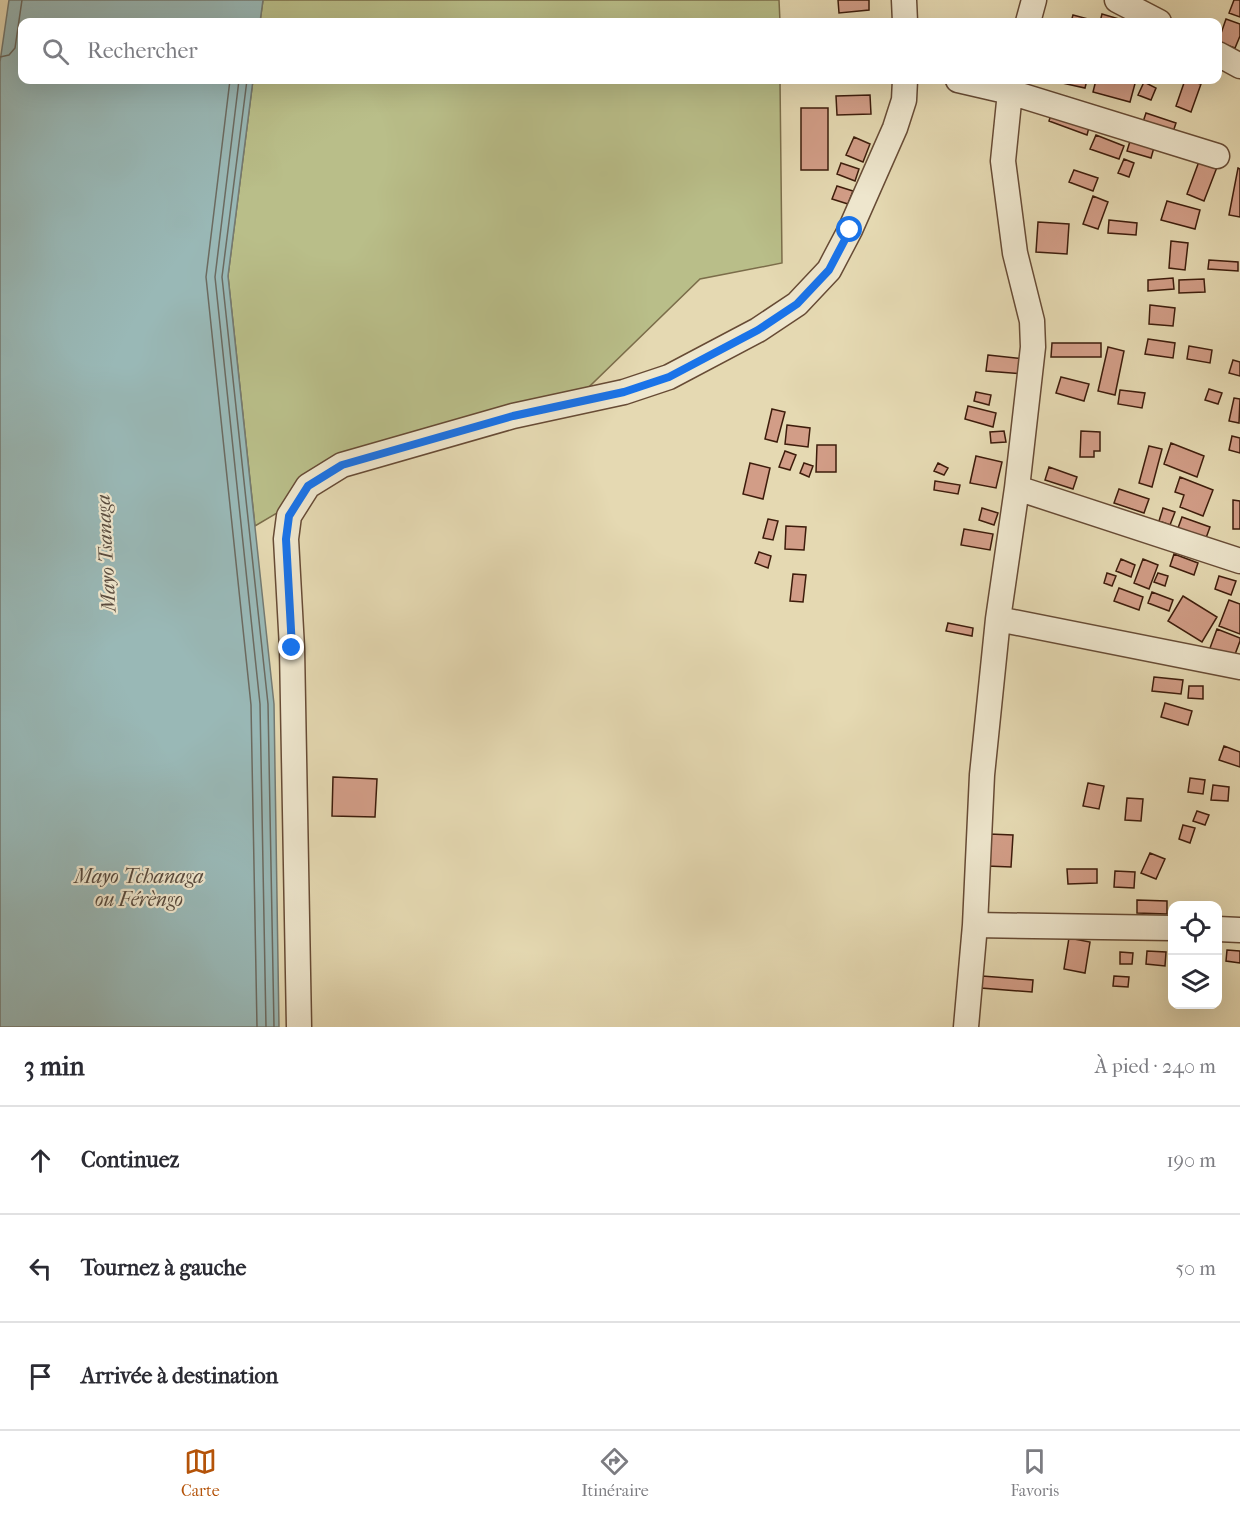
<!DOCTYPE html>
<html lang="fr">
<meta charset="utf-8">
<style>
:root{--surface:#fff;--page:#f2f2f3;--text:#2b2b33;--muted:#7c7c81;--line:#e1e1e2;--accent:#b45309}
body{margin:0;font-family:"IM FELL French Canon",serif;background:var(--page);color:var(--text)}
.controls{position:absolute;right:18px;bottom:18px;display:grid;overflow:hidden;border-radius:12px;box-shadow:0 6px 24px #0002}
.controls button{width:54px;height:54px;display:grid;place-items:center;padding:0;border:0;border-bottom:2px solid var(--line);background:var(--surface);color:var(--text);font:30px sans-serif}
.stop{position:absolute;width:18px;height:18px;margin:-14px;border:4px solid #1a73e8;border-radius:50%;background:#fff}
.stop.end{background:#1a73e8;border-color:#fff;box-shadow:0 2px 6px #0008}
.list{margin:0;padding:0;list-style:none}
h2{display:flex;justify-content:space-between;align-items:center;height:78px;margin:0;padding:0 24px;font-size:26px}
h2 small{font-size:20px;font-weight:400;color:var(--muted)}
.list li{display:grid;grid-template-columns:39px 1fr auto;gap:18px;align-items:center;box-sizing:border-box;height:108px;padding:0 24px;border-top:2px solid var(--line)}
.list b{display:block;font-size:22px;white-space:nowrap}
.list em{font-size:20px;font-style:normal;color:var(--muted)}
.icon{flex:none;width:33px;height:33px;fill:none;stroke:currentColor;stroke-width:2;stroke-linecap:round;stroke-linejoin:round}
.map{position:relative;flex:none;width:1240px;height:1027px;overflow:hidden}
.search{position:absolute;background:var(--surface);box-shadow:0 6px 24px #0002;left:18px;right:18px;top:18px;height:66px;display:flex;align-items:center;gap:15px;box-sizing:border-box;padding:0 21px;border-radius:12px;color:var(--muted);font-size:22px}
.sheet{height:402px;background:var(--surface)}
nav{display:flex;justify-content:space-around;align-items:center;box-sizing:border-box;height:84px;border-top:2px solid var(--line);background:var(--surface);font-size:16px;color:var(--muted)}
nav a{display:grid;justify-items:center;gap:3px}
nav .on{color:var(--accent)}
.map>svg:first-child{display:block}
.green{fill:#b9be89;stroke:#7b6d4a;stroke-width:1.5}
.water{fill:#99b8b6;stroke:#747a72;stroke-width:1.5}
.lines{fill:none;stroke-linecap:round;stroke-linejoin:round}
.shore{stroke:#6b6a60;stroke-width:1.5}
.building{fill:#d29d87;stroke:#3d1c0b;stroke-width:1.5}
.minor-casing{stroke:#674b35;stroke-width:27}
.minor{stroke:#eee6cd;stroke-width:24}
.route{stroke:#1a73e8;stroke-width:8}
.labels{text-anchor:middle;dominant-baseline:central;stroke-width:4.5;stroke-linejoin:round;paint-order:stroke}
.water-label{font-size:20px;font-style:italic;fill:#594b3e;stroke:#eee6cd}
</style>
<div class="map">
<svg width="1240" height="1027" viewBox="0 0 1240 1027">
<rect width="100%" height="100%" fill="#e5d9b2"/>
<filter id="stains"><feTurbulence type="fractalNoise" baseFrequency=".00333" numOctaves="4"/><feColorMatrix values="0 0 0 0 .2 0 0 0 0 .09 0 0 0 0 .02 0 0 0 .5 -.17"/></filter>
<radialGradient id="worn" r=".72"><stop offset=".6" stop-color="#630" stop-opacity="0"/><stop offset="1" stop-color="#630" stop-opacity=".3"/></radialGradient>
<path class="green" d="M263,0h516l1,22h-520z
M253,80h527l2,183 -82,16 -141,137 -196,46 -108,64 -27,-250z"/>
<path class="water" d="M9,0h254l-3,22h-238v58h231l-25,196 46,428 5,323h-279v-965z"/>
<g class="lines">
<path class="shore" d="M0,57l9,-2 6,-7 7,-48
M230,80l-24,197 45,428 6,322
M239,80l-24,197 45,427 6,323
M247,80l-25,197 46,427 6,323"/>
</g>
<path class="building" d="M838,0h31v10l-30,3z
M1234,0h6v17l-11,-4z
M1102,14l24,7 -1,1h-25z
M1073,15l19,5v2h-21z
M1226,19l14,5v12l-5,12 -17,-6z
M1063,80h27h-3l-2,8 -23,-5z
M1096,80h40l-6,22 -37,-10z
M1185,80l16,4 -10,28 -15,-6z
M1144,82l12,6 -5,12 -13,-5z
M870,95l1,19 -34,1 -1,-19z
M801,108h27v62h-27z
M1052,111l38,13 -3,11 -38,-14z
M1146,113l30,10 -5,15 -30,-10z
M1096,135l28,11 -5,13 -29,-10z
M854,137l16,7 -7,18 -17,-7z
M1131,138l24,6 -4,14 -24,-7z
M1201,156l18,6 -15,39 -17,-7z
M1124,159l10,4 -5,14 -11,-4z
M841,163l18,6 -4,12 -18,-7z
M1238,168l2,1v48l-11,-2z
M1074,170l24,8 -5,13 -24,-9z
M837,186l16,5 -5,13 -16,-5z
M1093,196l15,6 -10,27 -15,-5z
M1167,201l33,9 -5,19 -34,-9z
M1109,220l28,3 -1,12 -28,-2z
M1038,222l31,2 -2,30 -31,-2z
M1171,241l17,2 -3,27 -16,-2z
M1209,260l29,2v9l-30,-2z
M1173,278l1,11 -26,2v-11z
M1204,279l1,13 -26,1v-13z
M1150,305l25,3 -2,18 -24,-2z
M1148,339l27,4 -2,15 -28,-4z
M1052,343h49v14h-50z
M1189,346l23,4 -2,13 -23,-4z
M1108,347l16,4 -9,44 -17,-4z
M988,355l36,4 -1,15 -37,-3z
M1233,360l7,2v14l-11,-3z
M1061,377l28,7 -5,17 -28,-8z
M1209,389l13,4 -4,11 -13,-4z
M1120,390l25,3 -3,15 -24,-4z
M976,392l15,3 -2,10 -15,-4z
M1234,398l6,1 -1,24 -10,-2z
M968,406l28,7 -3,14 -28,-8z
M772,409l13,3 -8,30 -12,-3z
M787,425l23,3 -2,19 -23,-3z
M1004,431l2,11 -15,1 -1,-11z
M1081,431l19,1v19h-6v6h-14z
M1232,436l8,2v15l-11,-3z
M1171,443l33,13 -7,21 -33,-13z
M817,445h19v27h-20z
M1149,446l13,3 -10,38 -13,-4z
M785,451l11,4 -6,15 -11,-3z
M976,456l26,6 -6,26 -26,-5z
M750,463l20,5 -7,31 -20,-5z
M804,463l9,3 -4,11 -9,-4z
M938,463l10,5 -4,7 -10,-4z
M1049,467l28,10 -4,12 -28,-9z
M1180,477l33,13 -10,26 -23,-9 4,-12 -9,-3z
M935,481l25,4 -2,9 -24,-4z
M1119,489l30,10 -5,14 -30,-10z
M1233,500l7,1v28h-7z
M982,508l16,5 -4,12 -15,-5z
M1163,508l12,4 -5,13 -11,-4z
M1182,517l28,10 -4,11 -28,-10z
M768,519l10,2 -5,19 -10,-2z
M786,526l20,1 -2,23 -19,-1z
M964,529l29,5 -3,16 -29,-5z
M759,552l12,4 -3,12 -13,-5z
M1174,554l24,9 -4,12 -24,-9z
M1121,559l14,6 -4,12 -15,-6z
M1143,559l15,6 -9,24 -15,-6z
M1107,573l9,3 -4,10 -8,-3z
M1158,573l10,3 -3,10 -11,-4z
M793,574l13,1 -3,27 -13,-1z
M1219,576l17,5 -5,14 -16,-6z
M1119,588l24,9 -4,13 -25,-9z
M1152,592l21,8 -4,11 -21,-8z
M1183,596l34,21 -15,25 -34,-21z
M1229,600l11,4v30l-21,-8z
M948,623l25,5 -1,8 -26,-5z
M1217,629l23,9v3l-6,16 -24,-9z
M1154,677l29,3 -2,14 -29,-3z
M1189,686h14v13l-15,-1z
M1165,703l27,8 -4,14 -27,-8z
M1224,746l16,6v15l-21,-7z
M333,777l44,2 -2,38 -43,-1z
M1190,778l15,2 -2,14 -15,-2z
M1088,783l16,3 -5,23 -16,-3z
M1213,785l16,2 -1,14 -17,-1z
M1127,798l16,1 -2,22 -16,-1z
M1197,811l12,4 -4,10 -12,-4z
M1183,825l12,3 -5,15 -11,-4z
M989,834l24,1 -2,32 -24,-1z
M1150,853l15,6 -9,20 -15,-6z
M1067,869h30v14l-29,1z
M1115,871l20,1 -1,16 -20,-1z
M1137,900l30,1v13l-30,-1z
M1069,938l21,4 -5,31 -21,-4z
M1227,950l13,1v12l-14,-2z
M1147,951l19,1 -1,14 -19,-2z
M1120,952l13,1 -1,11h-12z
M982,976l51,4 -1,12 -51,-4z
M1114,976l15,1 -1,10 -15,-1z"/>
<g class="lines">
<g class="minor-casing">
<path id="minor" d="M904,0l1,22
M1117,0l42,22
M1028,22l6,-22
M1218,54l22,12
M958,80l52,12 -7,69 12,92 17,68 1,26 -16,141 -19,131 -16,156 -7,150 197,3
M1013,80l-3,12 207,64
M1017,488l223,73
M998,619l242,48
M1218,929l22,1
M299,1027l-7,-379 -6,-109 3,-23 19,-30 34,-21 171,-49 111,-24 45,-15 89,-47 39,-26 32,-34 21,-40 45,-102 9,-28 1,-20
M966,1027l9,-102"/>
</g>
<use href="#minor" class="minor"/>
</g>
<g class="lines">
<path class="route" d="M292,648l-6,-109 3,-23 19,-30 34,-21 171,-49 111,-24 45,-15 89,-47 39,-26 32,-34 21,-40"/>
</g>
<g class="labels">
<g class="water-label">
<text transform="translate(106 553) rotate(-93)">Mayo Tsanaga</text>
<text x="139" y="876">Mayo Tchanaga<tspan x="139" dy="23">ou Férèngo</tspan></text>
</g>
</g>
<rect width="100%" height="100%" filter="url(#stains)"/>
<rect width="100%" height="100%" fill="url(#worn)"/>
</svg>
<div class="controls">
<button><svg class="icon" aria-label="locate" viewBox="0 0 24 24"><circle cx="12" cy="12" r="6"/><path d="M12 2v4M12 18v4M2 12h4M18 12h4"/></svg></button>
<button><svg class="icon" aria-label="layers" viewBox="0 0 24 24"><path d="M12 4l9 5-9 5-9-5zM3 14l9 5 9-5"/></svg></button>
</div>
<div class="stop" style="left:850px;top:230px"></div>
<div class="stop end" style="left:292px;top:648px"></div>
<div class="search"><svg class="icon" aria-label="search" viewBox="0 0 24 24"><circle cx="10" cy="10" r="6"/><path d="M15 15l6 6"/></svg>Rechercher</div>
</div>
<section class="sheet">
<h2>3 min<small>À pied · 240 m</small></h2>
<ul class="list">
<li><svg class="icon" aria-label="ahead" viewBox="0 0 24 24"><path d="M12 20V5M6 11l6-6 6 6"/></svg><div><b>Continuez</b></div><em>190 m</em></li>
<li><svg class="icon" aria-label="left" viewBox="0 0 24 24"><path d="M17 20v-9H6M10 6l-5 5 5 5"/></svg><div><b>Tournez à gauche</b></div><em>50 m</em></li>
<li><svg class="icon" aria-label="arrive" viewBox="0 0 24 24"><path d="M6 21V4h12l-3 4 3 4H6"/></svg><div><b>Arrivée à destination</b></div></li>
</ul>
</section>
<nav>
<a class="on"><svg class="icon" aria-label="map" viewBox="0 0 24 24"><path d="M3 6l6-2 6 2 6-2v14l-6 2-6-2-6 2zM9 4v14M15 6v14"/></svg>Carte</a>
<a><svg class="icon" aria-label="directions" viewBox="0 0 24 24"><path d="M12 3l9 9-9 9-9-9zM9 14v-3h6M13 9l2 2-2 2"/></svg>Itinéraire</a>
<a><svg class="icon" aria-label="saved" viewBox="0 0 24 24"><path d="M7 4h10v16l-5-4-5 4z"/></svg>Favoris</a>
</nav>
